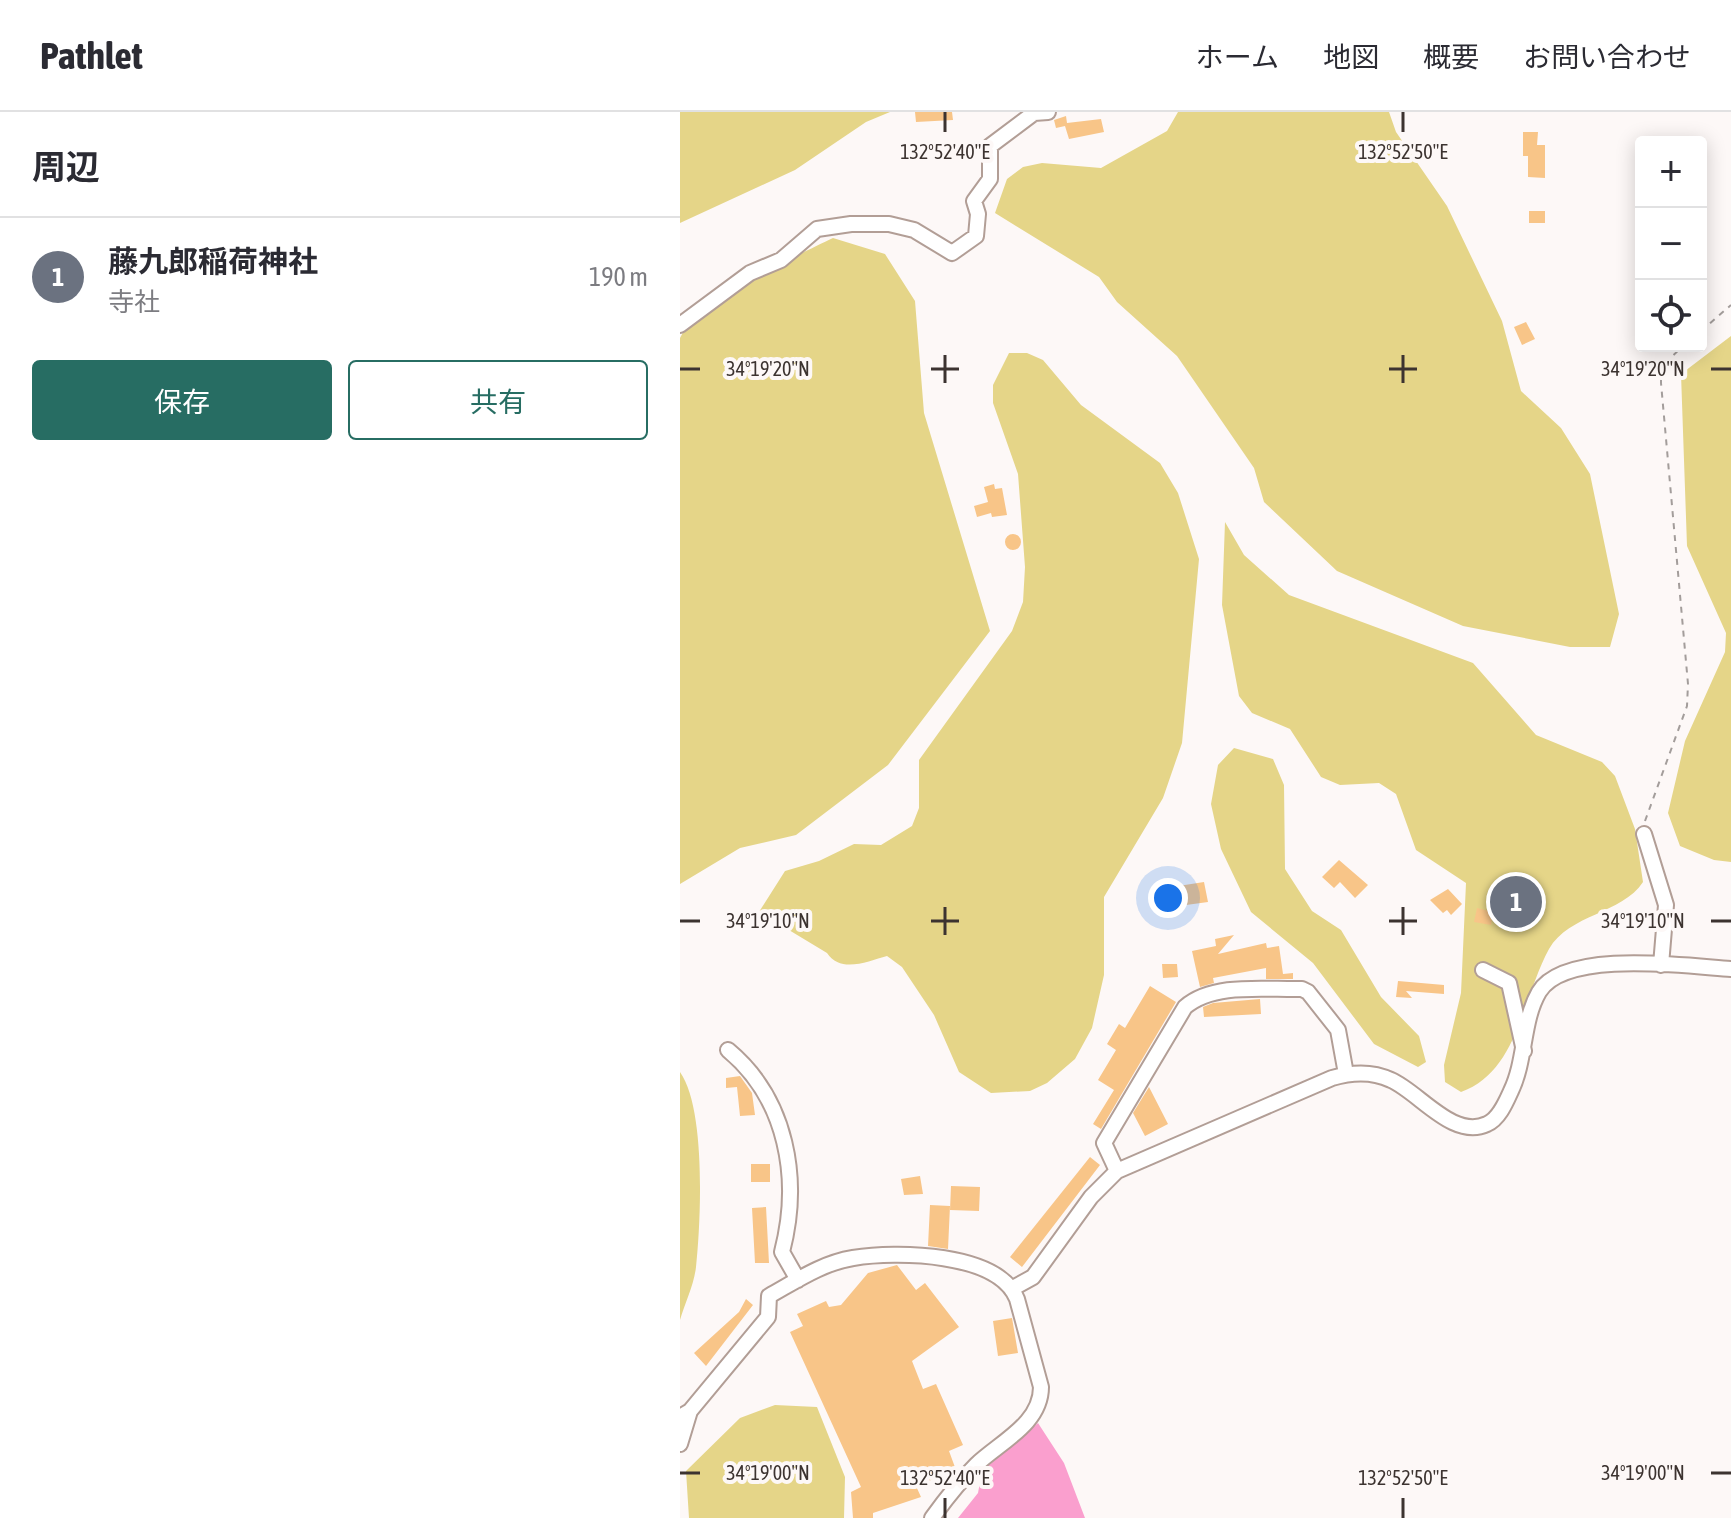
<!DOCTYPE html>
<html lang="ja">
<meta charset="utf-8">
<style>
:root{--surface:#fff;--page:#f7f7f7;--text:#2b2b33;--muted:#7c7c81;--line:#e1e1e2;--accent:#276d63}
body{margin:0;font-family:"Asap Condensed","Noto Sans JP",sans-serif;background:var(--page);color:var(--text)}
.controls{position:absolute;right:24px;top:24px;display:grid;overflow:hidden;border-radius:8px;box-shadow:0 4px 20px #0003}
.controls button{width:72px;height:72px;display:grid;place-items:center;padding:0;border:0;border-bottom:2px solid var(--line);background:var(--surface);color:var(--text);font:40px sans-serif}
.you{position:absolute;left:488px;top:786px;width:28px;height:28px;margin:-20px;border:6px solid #fff;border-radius:50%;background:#1a73e8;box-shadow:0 0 0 12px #1a73e833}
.badge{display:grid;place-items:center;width:52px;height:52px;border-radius:50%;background:var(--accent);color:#fff;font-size:26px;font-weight:700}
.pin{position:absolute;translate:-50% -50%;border:4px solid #fff;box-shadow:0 2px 8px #0006}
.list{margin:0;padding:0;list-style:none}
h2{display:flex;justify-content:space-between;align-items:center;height:104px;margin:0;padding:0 32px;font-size:34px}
h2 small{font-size:26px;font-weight:400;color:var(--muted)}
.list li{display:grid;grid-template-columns:52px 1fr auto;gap:24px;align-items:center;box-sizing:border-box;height:120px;padding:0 32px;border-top:2px solid var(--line)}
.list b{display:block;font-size:30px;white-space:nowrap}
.list p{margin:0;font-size:26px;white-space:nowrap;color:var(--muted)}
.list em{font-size:26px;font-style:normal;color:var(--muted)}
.actions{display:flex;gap:16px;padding:24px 32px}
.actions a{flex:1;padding:18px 0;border:2px solid var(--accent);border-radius:8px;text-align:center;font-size:28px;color:var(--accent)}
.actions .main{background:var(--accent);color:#fff}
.icon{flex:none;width:44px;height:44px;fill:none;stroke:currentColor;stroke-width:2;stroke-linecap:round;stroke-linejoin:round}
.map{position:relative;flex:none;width:1051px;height:1406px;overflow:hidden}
header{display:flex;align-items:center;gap:48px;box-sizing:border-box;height:112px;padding:0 40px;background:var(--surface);border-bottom:2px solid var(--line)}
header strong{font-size:38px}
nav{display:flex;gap:44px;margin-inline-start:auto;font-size:28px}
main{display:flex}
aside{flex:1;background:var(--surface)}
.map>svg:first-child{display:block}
.green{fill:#e5d588}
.water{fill:#fa9fce}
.building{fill:#f8c588}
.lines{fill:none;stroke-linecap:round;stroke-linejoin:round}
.minor-casing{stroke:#b29e96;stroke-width:18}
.path{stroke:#a39d9b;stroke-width:2;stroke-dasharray:6 6;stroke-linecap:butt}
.minor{stroke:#fff;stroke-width:14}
.ticks{fill:none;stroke:#3c3330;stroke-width:3}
.ticks-label{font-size:20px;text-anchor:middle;fill:#3c3330;stroke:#fdf8f7;stroke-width:8;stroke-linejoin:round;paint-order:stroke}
</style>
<header>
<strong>Pathlet</strong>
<nav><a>ホーム</a><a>地図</a><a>概要</a><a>お問い合わせ</a></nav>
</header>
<main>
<aside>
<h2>周辺<small></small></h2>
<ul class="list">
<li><span class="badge" style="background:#6b7280">1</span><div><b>藤九郎稲荷神社</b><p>寺社</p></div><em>190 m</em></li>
</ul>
<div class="actions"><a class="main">保存</a><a>共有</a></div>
</aside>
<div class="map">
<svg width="1051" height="1406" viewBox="0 0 1051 1406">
<rect width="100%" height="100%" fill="#fdf8f7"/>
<path class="green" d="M0,0h210l-24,10 -71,48 -115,53z
M498,0h211l7,20 51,74 55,115 19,70 40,37 29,46 29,140 -9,33h-40l-107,-21 -126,-55 -73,-69 -10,-34 -77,-112 -60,-54 -18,-25 -104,-64 12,-34 16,-12 19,-4 59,5 66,-37z
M153,126l52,16 30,47 9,112 66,218 -102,134 -92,70 -56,13 -60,36v-546c19,-38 114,-81 153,-100z
M1051,224v526l-17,-2 -34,-14 -12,-33 17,-72 40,-89 1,-19 -39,-87 -6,-172z
M329,241h18l16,7 38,45 79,58 18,30 21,66 -17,184 -19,55 -59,99v78l-12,53 -17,31 -28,24 -17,8 -39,2 -32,-21 -25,-57 -32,-48 -15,-11c-19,5 -46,18 -60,-3l-68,-41 26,-41 34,-10 35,-17 27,1 31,-19 7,-18v-48l93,-129 11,-29 2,-35 -7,-93 -25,-71v-18z
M545,410l19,33 45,40 184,68 63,72 66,27 13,14 20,53 8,53c-21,32 -74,32 -94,67 -26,47 -31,123 -88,143l-16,-10 -1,-17 17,-72 5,-110 -50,-33 -20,-56 -17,-11 -39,2 -19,-8 -31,-48 -38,-16 -13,-17 -17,-91z
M554,636l39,11 11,26 1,84 27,42 29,19 40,67 38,39 7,26 -8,5 -44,-23 -61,-81 -62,-51 -30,-63 -10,-45 7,-39z
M0,960c26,37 21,148 16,195 -2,18 -11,36 -16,53z
M95,1293l42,2 28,70 -1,41h-155l-3,-47 54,-53z"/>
<path class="water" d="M358,1311l26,40 21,55h-127l20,-25 4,-22z"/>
<path class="building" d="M235,0h37l1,8 -37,2z
M386,4l1,7 34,-4 3,13 -35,7 -4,-13 -9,2 -2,-8z
M843,20h15l-1,13h8v33l-17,-1v-21h-5z
M849,99h16v12h-16z
M846,210l9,17 -13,6 -8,-18z
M314,372l1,5 7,-1 5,27 -15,2 -1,-4 -14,4 -3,-11 14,-4 -4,-15z
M325 430a8 8 0 1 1 16 0a8 8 0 1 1-16 0Z
M659,748l29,25 -13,13 -15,-16 -6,6 -12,-11z
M524,770l4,20 -51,7 -3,-9 19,-5 -1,-8z
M768,777l14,15 -11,11 -4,-5 -4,3 -13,-13z
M797,796l16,4 -2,13 -17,-3z
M554,823l-16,19 48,-11 1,5 12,-2 4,28 10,-1v6h-27v-11l-53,10 1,5 -14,4 -8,-36 24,-5 -1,-7z
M482,852h15l1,13 -15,1z
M718,869l46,4v9l-38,-3 6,7 -16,-1z
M470,874l26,16 -75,127 -8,-5 21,-34 -16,-10 18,-30 -9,-6 12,-20 6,4z
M580,887l1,15 -57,3 -1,-10 10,-4z
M60,964l12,17 3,22 -15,1 -3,-29 -11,1v-10z
M469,975l19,37 -23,12 -12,-23z
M410,1045l10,8 -78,102 -12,-10z
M71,1052h19v18h-19z
M240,1064l3,18 -19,1 -3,-16z
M271,1074l29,1 -1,24 -29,-1z
M250,1093l20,1 -2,43 -20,-3z
M86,1095l3,56h-14l-3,-55z
M217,1153l19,25 9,-7 34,44 -47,34 11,28 13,-5 27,61 -14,6 7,19 -40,16 5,11 -48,16v5h-20l-2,-26 10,-5 -71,-155 13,-6 -6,-12 29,-13 3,6 12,-2 27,-32z
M66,1187l7,6 -47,61 -12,-13 45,-41z
M332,1206l6,35 -20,3 -5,-35z"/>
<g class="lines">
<g class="minor-casing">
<path id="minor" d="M0,213l70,-52 31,-13 36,-31 34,-5h38l25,6 38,23 24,-17 2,-22 -4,-13 16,-22v-33l44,-33 14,-1
M964,722l22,71 -5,60
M803,858l26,13 15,68
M48,938c59,49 73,129 54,202l16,28
M437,1059l-13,-28 81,-136c29,-25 81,-17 117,-18l6,3 30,38 8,44
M333,1176l20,-11 58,-80 26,-26 215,-93c20,-6 40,-7 59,2 28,12 62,60 96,44 12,-5 19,-22 24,-33 15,-31 11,-70 28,-99 26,-43 148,-26 192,-23
M0,1305l10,-6 78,-94 1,-21c27,-15 53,-33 84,-38 43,-7 145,-6 164,41l24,88c0,37 -41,55 -65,78 -16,16 -31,35 -44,53
M0,1332l10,-33"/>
</g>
<path class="path" d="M1021,219l30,-26
M965,709l42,-115 1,-22 -27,-301v-16l22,-21"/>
<use href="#minor" class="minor"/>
</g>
<path class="ticks" d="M265,0v20M723,0v20M265,243v28M723,243v28M0,257h20M251,257h28M709,257h28M1031,257h20M265,795v28M723,795v28M0,809h20M251,809h28M709,809h28M1031,809h20M0,1361h20M1031,1361h20M265,1386v20M723,1386v20"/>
<g class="ticks-label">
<text x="265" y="47">132°52'40"E</text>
<text x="723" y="47">132°52'50"E</text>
<text x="88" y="264">34°19'20"N</text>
<text x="963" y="264">34°19'20"N</text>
<text x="88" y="816">34°19'10"N</text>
<text x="963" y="816">34°19'10"N</text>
<text x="88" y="1368">34°19'00"N</text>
<text x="963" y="1368">34°19'00"N</text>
<text x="265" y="1373">132°52'40"E</text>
<text x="723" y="1373">132°52'50"E</text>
</g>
</svg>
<div class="controls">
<button>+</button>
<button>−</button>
<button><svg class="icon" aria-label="locate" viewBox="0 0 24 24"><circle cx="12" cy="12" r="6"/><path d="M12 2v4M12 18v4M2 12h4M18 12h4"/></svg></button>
</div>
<div class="you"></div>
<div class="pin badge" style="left:836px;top:790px;background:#6b7280">1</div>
</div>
</main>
